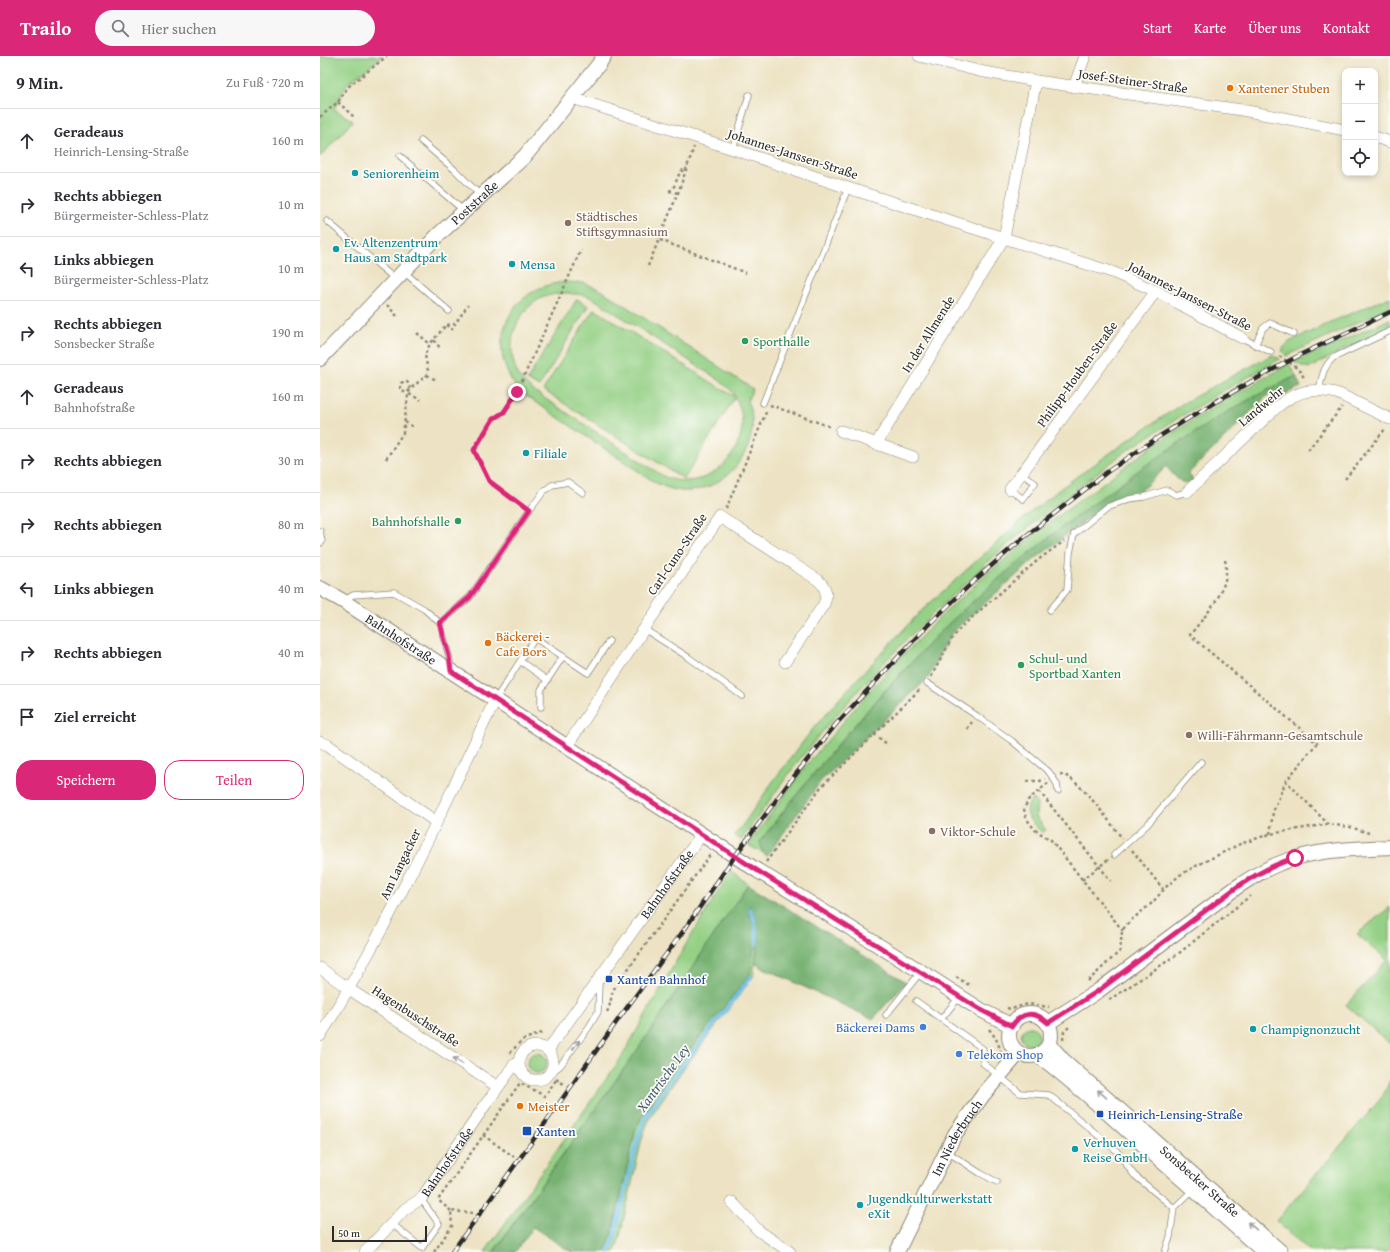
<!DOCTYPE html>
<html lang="de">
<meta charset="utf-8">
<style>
:root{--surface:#fff;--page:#f7f7f7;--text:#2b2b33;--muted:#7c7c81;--line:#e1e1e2;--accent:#db2777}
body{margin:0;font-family:"Gentium Book Plus",serif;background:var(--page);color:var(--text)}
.controls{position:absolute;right:12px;top:12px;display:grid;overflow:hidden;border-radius:8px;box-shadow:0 2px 6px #0003}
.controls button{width:36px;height:36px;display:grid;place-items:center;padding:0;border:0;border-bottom:1px solid var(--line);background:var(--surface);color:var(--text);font:20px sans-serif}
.scale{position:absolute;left:12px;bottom:10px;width:95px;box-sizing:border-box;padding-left:4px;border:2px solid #2b2b2b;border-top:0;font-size:11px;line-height:14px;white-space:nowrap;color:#2b2b2b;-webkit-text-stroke:3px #fdfcf7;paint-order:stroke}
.stop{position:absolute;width:12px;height:12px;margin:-9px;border:3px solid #db2777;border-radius:50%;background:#fff}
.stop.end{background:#db2777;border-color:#fff;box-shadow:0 1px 4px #0008}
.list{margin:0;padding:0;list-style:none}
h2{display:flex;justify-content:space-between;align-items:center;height:52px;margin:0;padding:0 16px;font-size:17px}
h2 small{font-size:13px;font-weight:400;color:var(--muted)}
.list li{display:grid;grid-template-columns:26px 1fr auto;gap:12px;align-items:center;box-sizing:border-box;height:64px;padding:0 16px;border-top:1px solid var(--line)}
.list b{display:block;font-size:15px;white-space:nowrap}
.list p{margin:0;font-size:13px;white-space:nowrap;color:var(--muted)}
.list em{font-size:13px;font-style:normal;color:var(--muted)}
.actions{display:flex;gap:8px;padding:12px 16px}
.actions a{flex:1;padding:9px 0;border:1px solid var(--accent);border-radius:16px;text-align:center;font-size:14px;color:var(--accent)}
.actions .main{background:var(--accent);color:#fff}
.icon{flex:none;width:22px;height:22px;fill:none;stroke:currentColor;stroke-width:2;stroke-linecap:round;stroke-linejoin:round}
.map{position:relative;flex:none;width:1070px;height:1196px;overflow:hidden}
header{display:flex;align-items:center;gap:24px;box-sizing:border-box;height:56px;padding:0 20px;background:var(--accent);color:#fff}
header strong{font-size:19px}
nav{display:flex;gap:22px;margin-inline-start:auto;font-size:14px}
.search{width:280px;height:36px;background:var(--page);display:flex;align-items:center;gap:10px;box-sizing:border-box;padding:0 14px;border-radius:22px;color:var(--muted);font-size:15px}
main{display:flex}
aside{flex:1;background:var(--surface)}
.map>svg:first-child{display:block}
.green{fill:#94d085;stroke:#607e58;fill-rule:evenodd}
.forest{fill:#77b272;stroke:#516e4e}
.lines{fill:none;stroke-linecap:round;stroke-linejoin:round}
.stream{stroke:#70bfeb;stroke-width:4}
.service-casing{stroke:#8c8778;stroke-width:7}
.minor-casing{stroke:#8c8778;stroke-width:12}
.tertiary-casing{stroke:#8c8778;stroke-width:16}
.path{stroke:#8c8778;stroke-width:2.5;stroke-dasharray:3 3;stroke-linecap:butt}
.service{stroke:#fff;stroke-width:5.5}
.minor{stroke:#fff;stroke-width:11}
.tertiary{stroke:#fff;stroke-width:14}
.rail-casing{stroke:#2b2b2b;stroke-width:4.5}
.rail{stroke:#fdfcf7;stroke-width:3;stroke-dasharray:9;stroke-linecap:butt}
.oneway{stroke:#a0a0a0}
.route{stroke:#db2777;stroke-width:5}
.food-dot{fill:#e8710a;stroke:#fdfcf7;stroke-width:1.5}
.culture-dot{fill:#0f9aa8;stroke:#fdfcf7;stroke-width:1.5}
.education-dot{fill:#8d6e63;stroke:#fdfcf7;stroke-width:1.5}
.leisure-dot{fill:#2e9e5b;stroke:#fdfcf7;stroke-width:1.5}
.transit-dot{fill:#1a4fb4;stroke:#fdfcf7;stroke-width:1.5}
.shop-dot{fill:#3f7fe0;stroke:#fdfcf7;stroke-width:1.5}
.labels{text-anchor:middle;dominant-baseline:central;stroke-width:3.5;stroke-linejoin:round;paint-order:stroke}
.street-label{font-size:13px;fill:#2b2b2b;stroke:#fdfcf7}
.food-label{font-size:13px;fill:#c56008;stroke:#fdfcf7;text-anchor:start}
.culture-label{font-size:13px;fill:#0d838f;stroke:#fdfcf7;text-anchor:start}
.education-label{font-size:13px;fill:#785e54;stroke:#fdfcf7;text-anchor:start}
.leisure-label{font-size:13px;fill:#27864d;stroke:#fdfcf7;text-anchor:start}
.transit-label{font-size:13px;fill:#164399;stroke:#fdfcf7;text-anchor:start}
.shop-label{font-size:13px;fill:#366cbe;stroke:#fdfcf7;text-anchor:end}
.water-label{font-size:14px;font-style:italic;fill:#435f6e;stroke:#fdfcf7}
</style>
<header>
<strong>Trailo</strong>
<div class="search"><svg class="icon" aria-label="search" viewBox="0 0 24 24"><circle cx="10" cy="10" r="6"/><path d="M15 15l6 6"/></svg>Hier suchen</div>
<nav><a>Start</a><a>Karte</a><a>Über uns</a><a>Kontakt</a></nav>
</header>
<main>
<aside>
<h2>9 Min.<small>Zu Fuß · 720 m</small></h2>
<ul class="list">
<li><svg class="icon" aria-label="ahead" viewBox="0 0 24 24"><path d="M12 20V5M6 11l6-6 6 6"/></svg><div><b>Geradeaus</b><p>Heinrich-Lensing-Straße</p></div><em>160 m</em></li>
<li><svg class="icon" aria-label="right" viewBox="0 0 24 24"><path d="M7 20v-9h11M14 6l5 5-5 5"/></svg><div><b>Rechts abbiegen</b><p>Bürgermeister-Schless-Platz</p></div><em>10 m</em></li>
<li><svg class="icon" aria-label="left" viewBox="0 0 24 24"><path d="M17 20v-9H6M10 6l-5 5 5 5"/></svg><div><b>Links abbiegen</b><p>Bürgermeister-Schless-Platz</p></div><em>10 m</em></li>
<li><svg class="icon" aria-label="right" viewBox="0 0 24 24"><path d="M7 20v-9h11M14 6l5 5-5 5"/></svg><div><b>Rechts abbiegen</b><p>Sonsbecker Straße</p></div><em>190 m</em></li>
<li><svg class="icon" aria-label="ahead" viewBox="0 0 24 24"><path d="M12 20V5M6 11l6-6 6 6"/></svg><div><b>Geradeaus</b><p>Bahnhofstraße</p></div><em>160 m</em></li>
<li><svg class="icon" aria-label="right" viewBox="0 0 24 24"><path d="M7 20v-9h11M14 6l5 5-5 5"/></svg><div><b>Rechts abbiegen</b></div><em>30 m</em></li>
<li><svg class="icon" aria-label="right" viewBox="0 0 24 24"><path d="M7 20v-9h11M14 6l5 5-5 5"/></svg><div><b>Rechts abbiegen</b></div><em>80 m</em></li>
<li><svg class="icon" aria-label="left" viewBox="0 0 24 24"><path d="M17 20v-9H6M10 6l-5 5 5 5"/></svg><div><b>Links abbiegen</b></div><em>40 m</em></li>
<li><svg class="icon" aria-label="right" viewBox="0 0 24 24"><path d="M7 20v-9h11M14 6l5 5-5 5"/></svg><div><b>Rechts abbiegen</b></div><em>40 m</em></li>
<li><svg class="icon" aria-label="arrive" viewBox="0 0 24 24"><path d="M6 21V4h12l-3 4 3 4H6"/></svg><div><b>Ziel erreicht</b></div></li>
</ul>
<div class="actions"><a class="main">Speichern</a><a>Teilen</a></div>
</aside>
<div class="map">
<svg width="1070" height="1196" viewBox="0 0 1070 1196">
<rect width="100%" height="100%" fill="#fdfcf7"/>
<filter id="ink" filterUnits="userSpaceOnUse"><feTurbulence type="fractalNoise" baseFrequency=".025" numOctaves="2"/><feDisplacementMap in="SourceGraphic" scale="8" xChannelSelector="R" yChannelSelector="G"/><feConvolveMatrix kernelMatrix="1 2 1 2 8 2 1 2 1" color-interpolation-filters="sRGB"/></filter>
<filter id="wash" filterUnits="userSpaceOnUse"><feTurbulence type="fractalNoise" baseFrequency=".012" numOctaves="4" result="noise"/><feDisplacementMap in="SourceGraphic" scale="16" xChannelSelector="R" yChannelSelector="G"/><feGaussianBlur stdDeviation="0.9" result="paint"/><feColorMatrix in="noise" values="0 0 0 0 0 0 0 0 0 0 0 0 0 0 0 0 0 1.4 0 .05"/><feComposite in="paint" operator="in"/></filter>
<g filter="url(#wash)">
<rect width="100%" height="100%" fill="#ede3c4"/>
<path class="green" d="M0,0h63l-36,28 -13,25 19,12 -33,36z
M245,226l19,1 17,7 152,99 -6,12c20,41 -20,93 -65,90 -9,-1 -18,-4 -26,-8l-133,-89c-32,-30 -28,-82 13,-104 9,-5 19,-7 29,-8zM245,237l20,2 9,4 125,81c5,5 12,9 15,15 26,42 -16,97 -63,84 -4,-1 -8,-3 -11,-5l-125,-82c-5,-4 -10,-8 -14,-13 -17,-25 -10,-63 17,-79 8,-5 18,-6 27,-7z
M1070,241v10l-104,49 -4,-4 2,-5 5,-5 44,-21z
M257,243l11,7 -49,81 -12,-7z
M274,253l141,88 -51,82 -141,-89z
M1070,263v9l-47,22 -33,18 -6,-1 -10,-5 14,-7 12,-4z
M952,299l8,4 -57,32 -69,42 -29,19 -72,55 -52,43 -81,76 -45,46 -42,47 -34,41 -58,80 -7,-5 8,-9 32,-46 38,-50 35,-40 73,-78 105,-95 36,-29 76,-54 45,-30 41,-23z
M969,308l7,12c-20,10 -41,20 -60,31 -32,18 -61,39 -91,59 -71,50 -139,103 -202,163 -14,14 -28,30 -42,44 -50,54 -96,110 -141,168l3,12 -15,-8 57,-78 66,-78 66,-69 51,-47 65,-53 104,-77 55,-35z
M713,743l4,5 -1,13 10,13 -3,3c-12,-10 -23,-21 -10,-34z
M411,815l17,13 -110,165 -145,203h-8l136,-194 61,-107z
M430,850l4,8 5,21 -6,42 -72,95 -32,47 -7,19 -22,98 -5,16h-10l8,-22 22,-98 7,-16 33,-48 81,-134 -8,-26z
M1070,851v137l-44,-39 41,-45 -30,-26z
M701 980a9 9 0 1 1 18 0a9 9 0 1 1-18 0Z
M207 1007a10 10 0 1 1 20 0a10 10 0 1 1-20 0Z
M1070,1024v168l-2,4h-77l-35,-31 107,-125z"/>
<path class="forest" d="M976,320l5,11 -10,4 -13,9 -7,-8 -83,82 7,7c-12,9 -21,-7 -29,-14l-32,30h-8l-10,3 -17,10 -64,49 -74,65 -11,12 -8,13 -13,28 -108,104 -54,75 -4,-3 -3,-11c45,-59 91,-115 141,-168 14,-15 28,-31 42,-45 63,-60 131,-113 202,-163 30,-20 59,-41 91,-59 19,-11 40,-21 60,-31z
M428,828l158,98 -33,37 -118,-55c3,-21 7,-38 -5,-58l-2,2 8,26 -6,41 -75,93 -33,48 -7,16 -22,98 -8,22h-34l-38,-25 -18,25h-21l144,-203z"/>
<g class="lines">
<path class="stream" d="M430,853c5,11 8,23 6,35
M289,1196l6,-18 23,-95 7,-21 22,-32 84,-109"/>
</g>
</g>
<g filter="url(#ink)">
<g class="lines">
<g class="service-casing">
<path id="service" d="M101,85l34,29 26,26
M413,93l16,-54
M80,100l64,55
M7,165l68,58
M83,215l46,40
M922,282l29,14
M935,289l8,-17 7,-5 24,11
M999,334c3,-13 4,-23 14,-32l57,-27
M443,347l85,-215
M690,433l13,10 12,-16 -14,-10
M0,475l2,11 -2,1
M25,544l8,-5 41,-3 30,17 16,14 9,33 2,12
M730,554l17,-20 3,-37 4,-19 33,-27 22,-8 15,-2 23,-7 9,5 11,-3
M120,567l30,-26 59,-86 15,-20 8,-6 16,-3 15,11
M324,573l44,28 54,39
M200,605l27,19
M607,627l50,33 35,25 37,31 8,12 1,7
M175,644l40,-62 53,35 21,-32
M221,651v-17l22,-34
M794,799l33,-30 54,-63
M596,945l67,48v14l37,30 29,2 67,55 18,25 40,33
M566,959l30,-37 4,-7
M622,962l18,-22
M229,1018l11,-8 29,-39 9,-15 1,-30
M626,1095l34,22 17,9
M71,1167l31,25 17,-24 -18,-25
M845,1196l5,-15 4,-29 20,-19"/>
</g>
<g class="minor-casing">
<g id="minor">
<path d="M599,0l60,15 57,10 206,29 103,20"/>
<path d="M754,31l11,-31"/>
<path d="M252,42l161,51 115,39 156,50 108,34 44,19 86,47"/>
<path d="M1055,81l15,5"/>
<path d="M521,375l72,26"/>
<path d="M556,388l128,-206 32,-157"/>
<path d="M690,433l146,-198"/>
<path d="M867,436l90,-85c20,-17 37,-20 62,-13l51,25"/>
<path d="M0,686l8,3 108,77"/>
<path d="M247,690l77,-117 76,-112 98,63c8,7 10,14 6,24l-39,58"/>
<path d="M0,912l29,21 149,98"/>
<path d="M0,980c67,-107 121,-222 175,-336"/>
<circle cx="216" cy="1007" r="17"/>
<path id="s1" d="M228,994l154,-216"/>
<path d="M412,1146l27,29 31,21"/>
<path id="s2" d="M45,1196l40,-43 16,-10 65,-95 28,-39 4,-2"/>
</g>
</g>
<g class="tertiary-casing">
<g id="tertiary">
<path id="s3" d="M0,303l117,-123 88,-80 74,-92 5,-8"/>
<path id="s4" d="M0,532l23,13 415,270 162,100 61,39 31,16"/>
<circle cx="710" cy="979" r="21"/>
<path d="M728,967l50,-32 139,-104c15,-10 31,-20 49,-26 34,-12 69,-12 104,-14"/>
<path id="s5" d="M729,988l14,16 218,192"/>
<path d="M717,999l14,10 34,28 179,159"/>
<path id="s6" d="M577,1196l58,-118 28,-39 36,-42"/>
</g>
</g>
<path class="path" d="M18,46l17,16
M0,61l18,-15 10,-15 39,-31
M349,135l4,-2 7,-17 7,-4
M349,135l9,2
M340,184l86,33
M328,210l30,-73 16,-46
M67,249l10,11
M126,269l7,5
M97,277l13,11
M114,284l6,8
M959,300c11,7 21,12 26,24
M107,319l9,5
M90,334l-4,3 -5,-3 -1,-2 1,-5 5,-2 3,3 1,5
M89,338l12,6
M450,349l61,22
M85,366l10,6
M988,394l34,-43
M66,403l17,-26 5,-37 2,-7 17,-14 1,-4 -3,-16 5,-11 16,-19 9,-1 13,-19
M1025,423l41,-51
M203,451l-34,-26 -15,-31 19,-31 11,-7 13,-20 64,-142
M406,453l41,-99
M905,504c7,29 -19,54 -35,75l127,108 -31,38 42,43
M611,621l20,-37 11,-14 76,-66 26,-19
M647,673l5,-7
M554,678l13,10
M740,718c17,1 51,50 62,64
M707,725h13l5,-2
M728,727l-20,17 -4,9 2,9 9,12 16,10 72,91
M719,735l72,90
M950,778l3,-22 13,-31
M812,794l31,39
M446,806l55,-75 100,-99
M762,824l27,-21
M636,921l13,8 2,2
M768,925l32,-30 2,-19 2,-4 5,-6 23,-19 14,-16 14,-12 16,-9 44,-22 30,-10 58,-10 22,3 22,7
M789,944l69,-46 72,-58
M687,952l4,1 17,-5 21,3
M287,956l2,-4 4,-18 97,-135
M669,973c6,8 10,13 12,25
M743,984l1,-8 5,-5 -1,-2
M190,997l12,-13 23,-8
M236,1023l9,6
M163,1079l31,22
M131,1155l-13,-11 82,-117 25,13 11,-16
M114,1196l18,-26 -1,-15 22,2"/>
<use href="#service" class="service"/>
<use href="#minor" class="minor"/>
<use href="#tertiary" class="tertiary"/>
<g class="rail-casing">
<path id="rail" d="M132,1196l84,-116 84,-119 64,-87 51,-74 53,-72 49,-61 90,-97 48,-46 47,-41 85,-67 53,-36 55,-34 57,-32 30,-16 88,-42"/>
</g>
<use href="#rail" class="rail"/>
</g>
<defs><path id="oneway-shaft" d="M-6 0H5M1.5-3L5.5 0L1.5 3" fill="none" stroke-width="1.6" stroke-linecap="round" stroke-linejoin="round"/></defs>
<g class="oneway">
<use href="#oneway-shaft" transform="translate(256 989) rotate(-54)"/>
<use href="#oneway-shaft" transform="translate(138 1005) rotate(-147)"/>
<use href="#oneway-shaft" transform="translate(782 1038) rotate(-139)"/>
<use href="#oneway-shaft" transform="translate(932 1170) rotate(-139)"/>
</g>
</g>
<g class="lines" filter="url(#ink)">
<path class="route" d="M197,336l-13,20 -11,7 -19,31 15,31 40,30 -59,86 -30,26 9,33 2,15 307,200 223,139 31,16c10,-15 23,-15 36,-3l50,-32 139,-104c18,-12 37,-23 58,-29"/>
</g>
<g class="food-dot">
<circle cx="910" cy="32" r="4"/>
<circle cx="168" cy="587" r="4"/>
<circle cx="200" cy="1050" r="4"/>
</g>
<g class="culture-dot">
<circle cx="35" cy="117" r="4"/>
<circle cx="16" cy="193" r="4"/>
<circle cx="192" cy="208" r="4"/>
<circle cx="206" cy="397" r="4"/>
<circle cx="933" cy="973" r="4"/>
<circle cx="755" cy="1093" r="4"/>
<circle cx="540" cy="1149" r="4"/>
</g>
<g class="education-dot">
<circle cx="248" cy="167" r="4"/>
<circle cx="869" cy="679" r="4"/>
<circle cx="612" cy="775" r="4"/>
</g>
<g class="leisure-dot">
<circle cx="425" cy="285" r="4"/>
<circle cx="138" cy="465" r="4"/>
<circle cx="701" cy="609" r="4"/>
</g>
<g class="transit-dot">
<rect x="285" y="919" width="8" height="8" rx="2"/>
<rect x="776" y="1054" width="8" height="8" rx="2"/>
<rect x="202" y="1070" width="10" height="10" rx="2"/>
</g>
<g class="shop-dot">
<circle cx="603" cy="971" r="4"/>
<circle cx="639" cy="998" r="4"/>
</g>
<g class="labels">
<g class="street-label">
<text transform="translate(813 25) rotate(8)">Josef-Steiner-Straße</text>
<text transform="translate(473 98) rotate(18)">Johannes-Janssen-Straße</text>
<text stroke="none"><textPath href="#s3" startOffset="220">Poststraße</textPath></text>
<text transform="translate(870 240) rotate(27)">Johannes-Janssen-Straße</text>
<text transform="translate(608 278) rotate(-58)">In der Allmende</text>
<text transform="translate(757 318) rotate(-54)">Philipp-Houben-Straße</text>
<text transform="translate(941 350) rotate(-40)">Landwehr</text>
<text transform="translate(357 498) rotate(-56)">Carl-Cuno-Straße</text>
<text stroke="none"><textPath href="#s4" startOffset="96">Bahnhofstraße</textPath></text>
<text transform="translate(80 808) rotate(-64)">Am Langacker</text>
<text stroke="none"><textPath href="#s1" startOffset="204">Bahnhofstraße</textPath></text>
<text transform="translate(96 960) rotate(33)">Hagenbuschstraße</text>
<text stroke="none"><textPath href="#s6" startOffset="129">Im Niederbruch</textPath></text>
<text stroke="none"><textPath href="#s2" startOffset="123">Bahnhofstraße</textPath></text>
<text stroke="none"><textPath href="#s5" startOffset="204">Sonsbecker Straße</textPath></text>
</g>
<g class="food-label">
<text x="918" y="32">Xantener Stuben</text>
<text x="176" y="580">Bäckerei -<tspan x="176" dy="15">Cafe Bors</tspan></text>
<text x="208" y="1050">Meister</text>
</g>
<g class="culture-label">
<text x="43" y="117">Seniorenheim</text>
<text x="24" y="186">Ev. Altenzentrum<tspan x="24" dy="15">Haus am Stadtpark</tspan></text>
<text x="200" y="208">Mensa</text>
<text x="214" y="397">Filiale</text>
<text x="941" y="973">Champignonzucht</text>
<text x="763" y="1086">Verhuven<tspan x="763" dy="15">Reise GmbH</tspan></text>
<text x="548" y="1142">Jugendkulturwerkstatt<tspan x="548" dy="15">eXit</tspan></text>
</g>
<g class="education-label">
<text x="256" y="160">Städtisches<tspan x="256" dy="15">Stiftsgymnasium</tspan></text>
<text x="877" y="679">Willi-Fährmann-Gesamtschule</text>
<text x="620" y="775">Viktor-Schule</text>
</g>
<g class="leisure-label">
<text x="433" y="285">Sporthalle</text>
<text x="130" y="465" text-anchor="end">Bahnhofshalle</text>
<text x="709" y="602">Schul- und<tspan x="709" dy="15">Sportbad Xanten</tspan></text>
</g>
<g class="transit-label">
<text x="297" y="923">Xanten Bahnhof</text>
<text x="788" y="1058">Heinrich-Lensing-Straße</text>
<text x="216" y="1075">Xanten</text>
</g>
<g class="shop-label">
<text x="595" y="971">Bäckerei Dams</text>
<text x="647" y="998" text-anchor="start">Telekom Shop</text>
</g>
<g class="water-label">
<text transform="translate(343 1022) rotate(-54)">Xantrische Ley</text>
</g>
</g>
</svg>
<div class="controls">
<button>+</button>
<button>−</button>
<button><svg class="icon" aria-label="locate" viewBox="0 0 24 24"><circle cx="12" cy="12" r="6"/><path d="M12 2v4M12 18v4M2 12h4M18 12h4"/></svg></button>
</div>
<div class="scale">50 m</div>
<div class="stop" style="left:975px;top:802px"></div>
<div class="stop end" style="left:197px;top:336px"></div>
</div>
</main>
